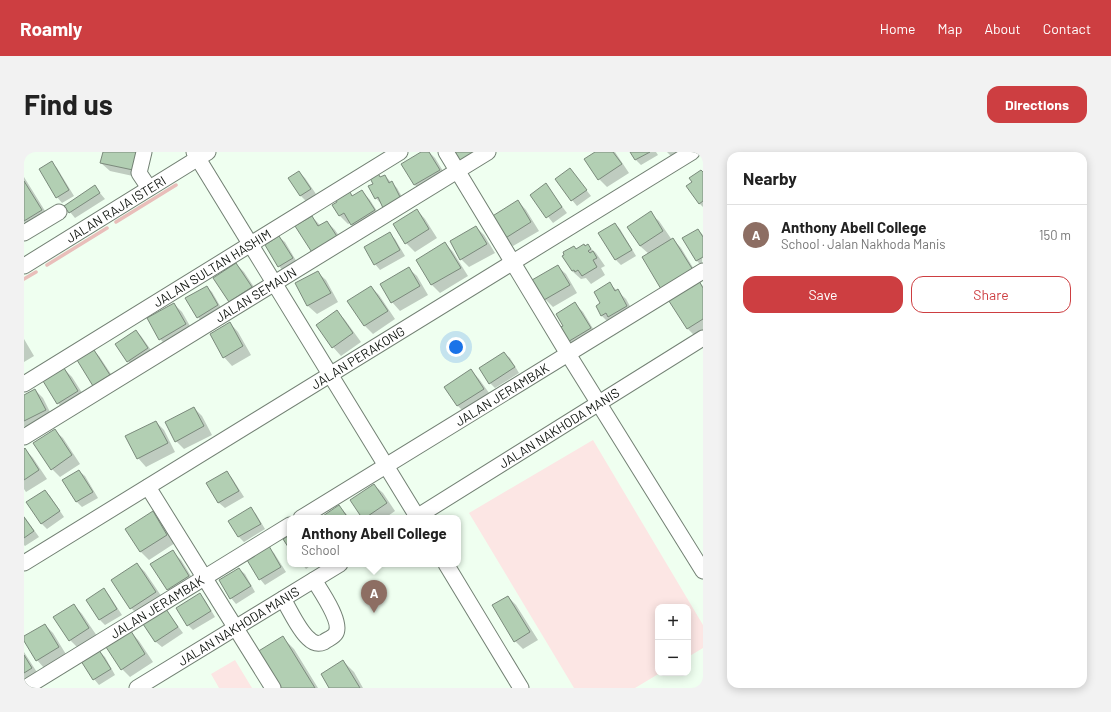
<!DOCTYPE html>
<meta charset="utf-8">
<style>
:root{--surface:#fff;--page:#f2f2f2;--text:#222;--muted:#767676;--line:#e0e0e0;--accent:#cd3e41}
body{margin:0;font-family:Barlow,sans-serif;background:var(--page);color:var(--text)}
.controls{position:absolute;right:12px;bottom:12px;display:grid;overflow:hidden;border-radius:8px;box-shadow:0 2px 10px #0003}
.controls button{width:36px;height:36px;display:grid;place-items:center;padding:0;border:0;border-bottom:1px solid var(--line);background:var(--surface);color:var(--text);font:20px sans-serif}
.you{position:absolute;left:432px;top:195px;width:14px;height:14px;margin:-10px;border:3px solid #fff;border-radius:50%;background:#1a73e8;box-shadow:0 0 0 6px #1a73e833}
.badge{display:grid;place-items:center;width:26px;height:26px;border-radius:50%;background:var(--accent);color:#fff;font-size:13px;font-weight:700}
.pin{position:absolute;translate:-50% -33px;filter:drop-shadow(0 1px 2px #0008)}
.pin::after{content:'';position:absolute;top:21px;width:14px;height:12px;background:inherit;clip-path:polygon(0 0,100% 0,50% 100%)}
.popup{position:absolute;left:263px;top:363px;width:174px;height:52px;box-sizing:border-box;display:grid;place-content:center;border-radius:8px;background:var(--surface);filter:drop-shadow(0 1px 3px #0005);font-size:13px;white-space:nowrap;color:var(--muted)}
.popup b{font-size:15px;color:var(--text)}
.popup::after{content:'';position:absolute;left:50%;top:100%;margin-left:-8px;border:8px solid transparent;border-top-color:var(--surface)}
.list{margin:0;padding:0;list-style:none}
h2{display:flex;justify-content:space-between;align-items:center;height:52px;margin:0;padding:0 16px;font-size:17px}
h2 small{font-size:13px;font-weight:400;color:var(--muted)}
.list li{display:grid;grid-template-columns:26px 1fr auto;gap:12px;align-items:center;box-sizing:border-box;height:60px;padding:0 16px;border-top:1px solid var(--line)}
.list b{display:block;font-size:15px;white-space:nowrap}
.list p{margin:0;font-size:13px;white-space:nowrap;color:var(--muted)}
.list em{font-size:13px;font-style:normal;color:var(--muted)}
.actions{display:flex;gap:8px;padding:12px 16px}
.actions a{flex:1;padding:9px 0;border:1px solid var(--accent);border-radius:12px;text-align:center;font-size:14px;color:var(--accent)}
.actions .main{background:var(--accent);color:#fff}
.map{position:relative;flex:none;width:679px;height:536px;overflow:hidden;border-radius:12px}
header{display:flex;align-items:center;gap:24px;box-sizing:border-box;height:56px;padding:0 20px;background:var(--accent);color:#fff}
header strong{font-size:19px}
nav{display:flex;gap:22px;margin-inline-start:auto;font-size:14px}
.intro{display:flex;align-items:center;justify-content:space-between;box-sizing:border-box;height:96px;padding:0 24px}
h1{margin:0;font-size:28px}
.button{padding:10px 18px;border-radius:12px;background:var(--accent);color:#fff;font-size:14px;font-weight:700}
main{display:flex;gap:24px;padding:0 24px}
aside{flex:1;background:var(--surface);border-radius:12px;box-shadow:0 2px 10px #0003}
.map>svg:first-child{display:block}
.green{fill:#fce6e4}
.shadow{fill:#0003}
.lines{fill:none;stroke-linecap:round;stroke-linejoin:round}
.stream{stroke:#e9beba;stroke-width:3.5}
.building{fill:#b2cfb3;stroke:#7b8a7c}
.minor-casing{stroke:#738174;stroke-width:17}
.minor{stroke:#fff;stroke-width:15}
.labels{text-anchor:middle;dominant-baseline:central;stroke-width:3.5;stroke-linejoin:round;paint-order:stroke}
.street-label{font-size:13px;fill:#0f140f;stroke:#effff0}
</style>
<header>
<strong>Roamly</strong>
<nav><a>Home</a><a>Map</a><a>About</a><a>Contact</a></nav>
</header>
<div class="intro"><h1>Find us</h1><a class="button">Directions</a></div>
<main>
<div class="map">
<svg width="679" height="536" viewBox="0 0 679 536">
<rect width="100%" height="100%" fill="#effff0"/>
<path class="green" d="M569,288l110,185v23l-15,9v-50h-30v66h2l-25,15h-61l-105,-175z
M211,508l17,28h-33l-8,-14z"/>
<path class="shadow" d="M80,0h44l-6,26 -32,-7 -9,-8z
M399,0h6l6,6 13,21 -25,14 -8,-8 -13,-21z
M572,0h19l14,21 -22,14 -8,-8z
M607,0h25l2,3 -17,10 -5,-5z
M643,0h12l-8,4z
M28,11l5,5 17,28 -12,7 -5,-6z
M546,17l21,27 -14,10 -5,-6z
M275,20l6,6 11,16 -10,7 -5,-5 -12,-17z
M679,21v34l-3,-3z
M354,23l3,3 4,-2 12,12 9,16h-25l-5,-6 -2,-14z
M0,25l26,42 -18,11 -8,-8z
M522,33l21,28 -14,10 -22,-28z
M71,35l10,12 -30,19 -10,-12z
M338,39l8,9 12,19 -22,14 -10,-10 -2,1 -8,-8 -7,-10 17,-13 3,4z
M494,49l8,9 13,21 -26,15 -8,-8z
M393,58l8,9 12,19 -22,14 -9,-9 -12,-18z
M626,61l9,8 13,19 1,-1 8,9 19,31 -3,1 6,6v46l-7,5 -9,-9 -38,-74 -9,-8z
M288,65l8,8 7,-3 8,8 11,16 -24,16z
M591,72l5,5 16,27 -15,9 -5,-5 -17,-27z
M452,75l8,8 11,18 -26,14 -8,-8z
M674,78l5,5 -1,31 -5,-5 -13,-23z
M365,81l6,6 10,17 -25,14 -5,-6z
M255,85l6,5 13,22 -14,8 -5,-6z
M421,91l8,9 15,24 -28,17 -8,-8z
M563,93l9,8 9,13 -4,2 4,7 -14,9 -5,-6 -5,1 -9,-8 -9,-15z
M212,112l8,8 16,24 -30,6 -16,-24z
M533,114l9,8 11,19 -24,14 -8,-8z
M384,116l9,8 11,19 -28,16 -8,-9z
M293,120l9,8 12,22 -21,12 -9,-8 -12,-22z
M586,132l16,15 9,16 -25,9 -8,-8 -5,-10 4,-2z
M183,135l5,5 11,19 -20,12 -5,-6z
M347,135l8,8 16,24 -22,15 -8,-8 -16,-25z
M150,152l8,8 12,21 -26,14 -8,-8z
M551,152l8,8 15,25 -23,13 -8,-8 -3,-16z
M313,159l8,9 16,22 -20,14 -8,-9 -16,-22z
M206,171l8,9 13,23 -19,11 -8,-9z
M112,179l5,5 12,17 -20,14 -5,-6z
M0,187l10,17 -10,6z
M70,199l5,5 16,24 -16,10z
M480,201l6,5 9,15 -24,15 -5,-5z
M40,217l8,8 14,22 -20,13 -8,-9 -14,-22z
M447,218l8,9 13,18 -26,17 -8,-8 -13,-19z
M11,238l8,8 10,20 -24,13 -5,-5v-30z
M170,256l8,8 10,19 -28,14 -8,-8z
M132,270l8,8 11,22 -29,15 -8,-9z
M30,278l9,8 17,26 -20,13 -8,-8z
M1,297l8,9 14,21 -21,13 -2,-3v-39z
M55,319l6,5 13,22 -16,9 -5,-5 -13,-21z
M202,320l6,6 12,19 -19,11 -6,-5 -12,-20z
M350,333l9,8 12,18 -10,7h-22z
M21,339l5,5 14,21 -17,12 -6,-6z
M315,354l11,12h-28z
M227,357l5,5 9,15 -21,13 -5,-5 -9,-15z
M128,361l9,8 14,22 -26,17 -9,-9z
M0,364l15,21 -14,9 -1,-1z
M244,396l6,5 12,19 -21,13 -5,-6z
M148,399l9,9 15,24 -20,13 -9,-8z
M113,412l8,8 19,28 -25,16 -8,-8z
M278,412h11l-7,5z
M215,417l6,5 10,18 -19,12 -5,-6z
M80,438l5,5 13,20 -17,10 -5,-5 -13,-20z
M176,443l5,5 10,17 -22,13 -5,-5z
M484,445l8,8 22,35 -15,9 -8,-8z
M50,453l8,9 15,22 -19,12 -8,-8z
M142,458l17,23 -21,14 -6,-5 -12,-17z
M21,473l8,8 14,23 -22,13 -8,-9 -13,-21z
M107,480l8,9 14,21 -23,15 -8,-8z
M259,486l11,11 24,39h-38z
M75,499l6,6 10,18 -16,10 -5,-6z
M0,500l16,25 -16,10z
M319,509l11,11 9,16h-32z"/>
<g class="lines">
<path class="stream" d="M92,70l60,-37
M23,113l60,-37
M0,127l12,-7"/>
</g>
<path class="building" d="M79,0h35l-5,18 -33,-7z
M397,0h8l11,18 -26,15 -13,-21z
M431,0h20l-18,10 -2,-4 3,-1z
M571,0h18l9,12 -24,16 -14,-21z
M606,0h20l-15,8z
M28,9l17,29 -13,8 -17,-29z
M546,16l17,22 -16,11 -16,-22z
M677,18l2,2v29l-4,3 -13,-18 6,-4 -3,-4z
M275,19l12,18 -11,7 -12,-18z
M354,21l2,4 5,-2 4,8 3,-2 9,18 -18,9 -5,-11 -3,2 -7,-13 5,-2 -3,-6z
M0,29l18,29 -18,11z
M522,31l16,24 -16,11 -16,-23z
M71,33l5,8 -31,20 -5,-7z
M338,38l13,20 -24,15 -7,-12 -5,3 -7,-11 5,-3 -1,-2 14,-8 2,4z
M494,48l13,22 -27,17 -13,-22z
M393,57l12,20 -24,15 -12,-20z
M627,59l12,20 -23,15 -13,-19z
M288,64l6,10 9,-5 11,17 -25,16 -18,-28z
M591,71l17,27 -17,10 -17,-27z
M452,74l11,18 -27,16 -10,-19z
M674,77l5,8v20l-7,4 -14,-23z
M366,80l10,18 -26,15 -10,-18z
M255,84l14,22 -15,9 -13,-22z
M649,86l20,32 -32,19 -19,-32z
M421,90l16,26 -30,17 -15,-25z
M560,92l1,2 3,-2 3,5 -3,2 2,2 3,-2 4,7 -4,2 4,7 -15,9 -4,-6 -3,2 -1,-2 -2,1 -10,-15 2,-1 -1,-3 11,-6 2,3z
M212,111l16,24 -23,15 -16,-24z
M534,113l12,20 -26,15 -12,-20z
M385,115l11,19 -29,17 -11,-19z
M294,119l13,22 -24,13 -12,-23z
M674,127l5,9v31l-16,10 -20,-31z
M586,130l5,9 3,-2 9,17 -19,11 -2,-4 -5,3 -5,-10 4,-3 -6,-11z
M183,134l11,19 -21,13 -12,-20z
M347,134l17,25 -24,15 -17,-25z
M551,150l16,26 -25,15 -8,-15 5,-2 -7,-12z
M150,151l12,21 -27,16 -12,-22z
M313,158l16,23 -21,15 -16,-23z
M206,170l13,24 -20,12 -13,-24z
M112,178l12,18 -21,14 -12,-18z
M70,198l16,25 -17,11 -16,-26z
M480,200l11,15 -26,17 -10,-16z
M40,216l14,23 -21,13 -14,-23z
M447,217l13,20 -27,17 -13,-19z
M11,237l11,21 -22,11v-26z
M170,255l10,19 -29,16 -10,-20z
M132,269l12,22 -31,16 -12,-23z
M31,277l17,26 -21,15 -18,-27z
M1,296l14,22 -15,10v-31z
M55,318l14,22 -17,10 -14,-22z
M203,319l12,20 -21,12 -12,-20z
M350,332l13,19 -22,15h-3l-12,-18z
M21,338l15,21 -19,13 -15,-22z
M315,353l9,13h-28z
M227,355l10,17 -23,13 -10,-16z
M129,359l14,24 -27,17 -15,-23z
M0,365l10,14 -10,7z
M266,383v15l-7,-11z
M245,394l12,21 -22,13 -12,-20z
M149,398l16,26 -22,14 -17,-26z
M113,411l19,29 -26,17 -19,-29z
M215,416l12,18 -21,13 -11,-19z
M80,436l13,21 -18,11 -13,-20z
M176,441l11,18 -24,15 -11,-18z
M484,444l22,36 -16,10 -22,-37z
M50,452l15,24 -20,13 -16,-24z
M142,457l12,18 -23,15 -12,-18z
M21,472l14,23 -23,14 -12,-20v-5z
M107,479l14,23 -24,16 -15,-23z
M259,484l32,52h-36l-22,-36z
M75,498l12,19 -18,11 -12,-19z
M0,503l8,13 -8,5z
M319,508l17,28h-31l-8,-14z"/>
<g class="lines">
<g class="minor-casing">
<g id="minor">
<path d="M120,0l-5,21 10,15"/>
<path d="M170,0l224,366"/>
<path d="M422,0l122,202 135,217"/>
<path d="M0,81l35,-21"/>
<path id="s1" d="M0,114l184,-114"/>
<path id="s2" d="M0,232l376,-232"/>
<path id="s3" d="M0,285l464,-285"/>
<path d="M124,335l125,201"/>
<path id="s4" d="M277,366l402,-247"/>
<path id="s5" d="M391,366l288,-180"/>
<path id="s6" d="M0,411l668,-411"/>
<path d="M422,412l75,124"/>
<path d="M259,447c7,11 15,30 25,39 5,5 9,7 16,4 4,-3 10,-5 12,-9 6,-12 -16,-43 -22,-53"/>
<path id="s7" d="M1,536l265,-163"/>
<path id="s8" d="M113,536l203,-124"/>
</g>
</g>
<use href="#minor" class="minor"/>
</g>
<g class="labels">
<g class="street-label">
<text stroke="none"><textPath href="#s1" startOffset="108">JALAN RAJA ISTERI</textPath></text>
<text stroke="none"><textPath href="#s2" startOffset="221">JALAN SULTAN HASHIM</textPath></text>
<text stroke="none"><textPath href="#s3" startOffset="272">JALAN SEMAUN</textPath></text>
<text stroke="none"><textPath href="#s6" startOffset="392">JALAN PERAKONG</textPath></text>
<text stroke="none"><textPath href="#s4" startOffset="236">JALAN JERAMBAK</textPath></text>
<text stroke="none"><textPath href="#s5" startOffset="170">JALAN NAKHODA MANIS</textPath></text>
<text stroke="none"><textPath href="#s7" startOffset="155">JALAN JERAMBAK</textPath></text>
<text stroke="none"><textPath href="#s8" startOffset="119">JALAN NAKHODA MANIS</textPath></text>
</g>
</g>
</svg>
<div class="controls">
<button>+</button>
<button>−</button>
</div>
<div class="you"></div>
<div class="pin badge" style="left:350px;top:461px;background:#8d6e63">A</div>
<div class="popup"><b>Anthony Abell College</b>School</div>
</div>
<aside>
<h2>Nearby<small></small></h2>
<ul class="list">
<li><span class="badge" style="background:#8d6e63">A</span><div><b>Anthony Abell College</b><p>School · Jalan Nakhoda Manis</p></div><em>150 m</em></li>
</ul>
<div class="actions"><a class="main">Save</a><a>Share</a></div>
</aside>
</main>
